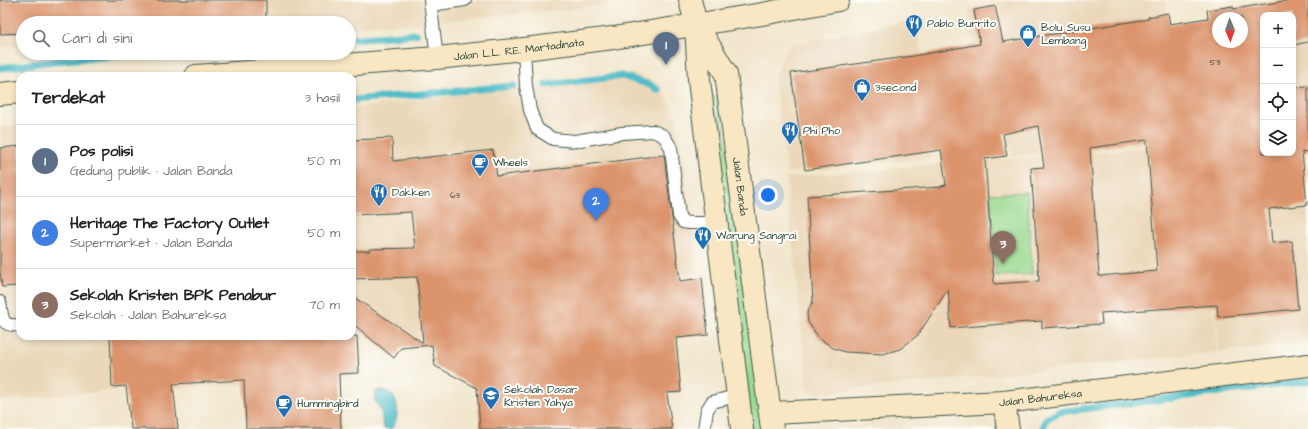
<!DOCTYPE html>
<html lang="id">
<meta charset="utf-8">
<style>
:root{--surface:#fff;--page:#f2f2f2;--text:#222;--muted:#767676;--line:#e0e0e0;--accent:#0f766e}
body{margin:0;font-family:"Architects Daughter",sans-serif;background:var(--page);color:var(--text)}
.controls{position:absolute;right:12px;top:12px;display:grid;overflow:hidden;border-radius:8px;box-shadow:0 2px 6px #0003}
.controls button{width:36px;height:36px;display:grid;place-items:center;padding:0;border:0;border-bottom:1px solid var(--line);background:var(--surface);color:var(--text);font:20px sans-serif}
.compass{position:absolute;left:1212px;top:12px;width:36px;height:36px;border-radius:50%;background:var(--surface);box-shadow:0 2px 6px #0003;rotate:178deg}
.you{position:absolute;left:768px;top:195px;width:14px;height:14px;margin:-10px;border:3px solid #fff;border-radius:50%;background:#1a73e8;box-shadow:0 0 0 6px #1a73e833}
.badge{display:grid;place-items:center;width:26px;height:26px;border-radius:50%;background:var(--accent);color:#fff;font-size:13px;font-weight:700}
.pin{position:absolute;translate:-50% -33px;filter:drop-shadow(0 1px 2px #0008)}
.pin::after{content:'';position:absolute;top:21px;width:14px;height:12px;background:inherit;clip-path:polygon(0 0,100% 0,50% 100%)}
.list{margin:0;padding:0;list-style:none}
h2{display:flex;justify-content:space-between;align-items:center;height:52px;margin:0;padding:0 16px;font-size:17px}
h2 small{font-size:13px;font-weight:400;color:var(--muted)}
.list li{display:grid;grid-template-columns:26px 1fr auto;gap:12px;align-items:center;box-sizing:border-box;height:72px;padding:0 16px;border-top:1px solid var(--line)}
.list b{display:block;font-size:15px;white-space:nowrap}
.list p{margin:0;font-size:13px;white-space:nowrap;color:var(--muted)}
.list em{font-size:13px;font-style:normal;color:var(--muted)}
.icon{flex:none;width:22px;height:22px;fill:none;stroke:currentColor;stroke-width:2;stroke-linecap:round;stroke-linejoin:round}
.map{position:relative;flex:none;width:1308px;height:429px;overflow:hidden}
.search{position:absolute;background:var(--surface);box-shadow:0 2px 6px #0003;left:16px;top:16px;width:340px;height:44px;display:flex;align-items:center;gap:10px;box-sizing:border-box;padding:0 14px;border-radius:22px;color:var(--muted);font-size:15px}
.panel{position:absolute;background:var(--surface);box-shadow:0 2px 6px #0003;left:16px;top:72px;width:340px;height:268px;border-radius:12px}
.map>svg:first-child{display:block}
.built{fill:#ebd8ba}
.green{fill:#9ad98f;stroke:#5c8b62}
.water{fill:#4fbcc7;stroke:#377c7e}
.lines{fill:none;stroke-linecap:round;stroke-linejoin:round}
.stream{stroke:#4fbcc7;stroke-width:7}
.building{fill:#dc946d;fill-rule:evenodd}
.lane-casing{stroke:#3f564b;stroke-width:14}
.secondary-casing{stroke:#3f564b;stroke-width:24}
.lane{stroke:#fff;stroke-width:12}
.secondary{stroke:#f9e7c3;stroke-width:22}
.labels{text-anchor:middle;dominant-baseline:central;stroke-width:4;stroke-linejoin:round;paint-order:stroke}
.number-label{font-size:9px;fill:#4e5342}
.poi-label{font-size:11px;fill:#1f3d34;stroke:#fdfcf7;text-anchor:start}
.street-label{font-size:11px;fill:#1f3d34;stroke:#fdfcf7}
</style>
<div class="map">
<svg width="1308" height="429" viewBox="0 0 1308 429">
<rect width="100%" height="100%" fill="#fdfcf7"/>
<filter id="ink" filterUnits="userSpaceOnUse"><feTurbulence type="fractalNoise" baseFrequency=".025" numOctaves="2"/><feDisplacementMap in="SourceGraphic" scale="8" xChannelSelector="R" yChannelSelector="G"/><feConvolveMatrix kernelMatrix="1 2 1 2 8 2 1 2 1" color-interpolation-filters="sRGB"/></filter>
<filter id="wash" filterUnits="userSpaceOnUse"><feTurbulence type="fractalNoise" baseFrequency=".012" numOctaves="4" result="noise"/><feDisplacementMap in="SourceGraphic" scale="16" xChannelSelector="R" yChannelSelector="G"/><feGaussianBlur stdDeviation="0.9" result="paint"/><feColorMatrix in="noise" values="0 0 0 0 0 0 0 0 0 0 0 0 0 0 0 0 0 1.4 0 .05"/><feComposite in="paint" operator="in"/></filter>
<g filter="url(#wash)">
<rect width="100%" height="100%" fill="#f2e7ce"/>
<path class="built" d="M0,0h616l-9,5 -196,19 -62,3v-4h-326v23l-23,1z
M1014,0h151l16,104 82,49h30v-138h-30v66l-12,-81h57v342l-89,10 -10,-109 8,109 -409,42 -22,-217 415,-34 -1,-3 -188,16 -21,-111 -16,3 -7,-39z
M915,20l7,39 -11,2 20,97 -144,15 -13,-94 10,-25 8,-10z
M634,73l25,11 17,31 23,157 -180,21 5,103 -113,-57 -49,-38 3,77 -258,13 -107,10v-274l20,-1v210h332v-228z"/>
<path class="green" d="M720,95l46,334h-18l-39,-331z
M1027,192l5,82 -36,2 -6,-82z"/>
<path class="water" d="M383,390c17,2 18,29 8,39l-7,-1c-3,-5 -1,-11 -3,-16 -3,-9 -11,-12 -4,-21z"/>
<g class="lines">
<path class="stream" d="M349,39l67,-5
M0,68l65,-8 90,-7
M546,85l76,-9 28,9 8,5
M352,100l162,-14
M1043,429l3,-10 13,-7 249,-31"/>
</g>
<g id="blocks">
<path class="building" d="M0,0h266v17l-81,3v3h-162v10l-23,1z
M1291,0h17v42l-15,3v-30h-30v138h30v-66l15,-1v65l-6,1 5,53 -38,4 3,34 20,-2 6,68 -80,8 -1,-12 -116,8 1,11 -60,4v-7l-91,7 -3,-39 -30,46 -18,14 -17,5 -38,-2 -12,-4 -14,-10 -11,-16 -1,-9 6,-12 -6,-105 134,-9v-1l5,-1 -5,-35 -136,20 -14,-97 122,-17 67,-12 -6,-34 21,-4 8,36 145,-23v-2l20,-4 2,11 38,-6 -1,-8 26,-4v3zM1218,18h24v24h-24zM1038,126l6,41 -13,1 8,113 -45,3 -9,-125 22,-3 -4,-22zM1147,140l10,131 -58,5 -9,-128z
M392,138l1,23 100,-11 4,26 167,-21 16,126 22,-3 6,57 -32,3 5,54 -14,1 5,36h-192l-3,-41 -42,-22 -3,-21 -31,3 -7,10 -42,-35v-27l71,47 -6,-66 -65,2v-28h18v-2l45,-1 -4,-36 -59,3v-75z
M20,146v140l-18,1 -2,-15v-124z
M110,336h247l2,37 -20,1 2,55h-95l-2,-49 -71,4 5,45h-47l-5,-43 -14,1z"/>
</g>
</g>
<g filter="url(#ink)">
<use href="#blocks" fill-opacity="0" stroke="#3f564b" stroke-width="1"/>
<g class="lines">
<g class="lane-casing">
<path id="lane" d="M430,0l7,58
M431,5l34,-5
M524,49l2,37 4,24 7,19 16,10 22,2 47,-8 31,-2 11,5 7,12 8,68 4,6 6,1h29
M0,302c3,16 0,25 20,23
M704,429l3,-19 5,-8 16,-4 11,1"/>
</g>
<g class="secondary-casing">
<g id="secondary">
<path d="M690,0l6,24 3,56 43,349"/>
<path id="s1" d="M698,27l28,47 46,355"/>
<path id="s2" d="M196,76l241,-18 87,-9 89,-11 149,-24 76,-14"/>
<path d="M0,94l20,-2"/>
<path d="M1004,402l4,27"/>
<path id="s3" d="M771,413l233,-11 304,-37"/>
</g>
</g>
<use href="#lane" class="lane"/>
<use href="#secondary" class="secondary"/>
</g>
</g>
<defs>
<g id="restaurant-pin" transform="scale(0.9)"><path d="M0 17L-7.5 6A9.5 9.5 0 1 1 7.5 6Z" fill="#1f6fb2" stroke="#fdfcf7"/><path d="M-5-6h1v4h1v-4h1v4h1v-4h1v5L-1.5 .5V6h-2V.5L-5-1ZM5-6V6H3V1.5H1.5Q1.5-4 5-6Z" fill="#fff"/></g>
<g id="shop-pin" transform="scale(0.9)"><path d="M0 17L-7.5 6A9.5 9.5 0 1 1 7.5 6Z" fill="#1f6fb2" stroke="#fdfcf7"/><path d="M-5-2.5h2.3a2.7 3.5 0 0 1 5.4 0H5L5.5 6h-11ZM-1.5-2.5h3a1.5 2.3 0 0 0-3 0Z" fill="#fff"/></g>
<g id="cafe-pin" transform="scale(0.9)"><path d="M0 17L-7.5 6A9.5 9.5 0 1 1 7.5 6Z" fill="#1f6fb2" stroke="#fdfcf7"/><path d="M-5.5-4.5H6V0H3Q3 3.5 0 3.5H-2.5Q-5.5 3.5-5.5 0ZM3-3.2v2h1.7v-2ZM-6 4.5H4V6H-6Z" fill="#fff"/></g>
<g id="school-pin" transform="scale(0.9)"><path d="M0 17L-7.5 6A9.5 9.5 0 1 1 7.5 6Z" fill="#1f6fb2" stroke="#fdfcf7"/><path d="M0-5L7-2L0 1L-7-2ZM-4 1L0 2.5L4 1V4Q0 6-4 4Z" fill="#fff"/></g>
</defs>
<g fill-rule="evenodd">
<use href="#restaurant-pin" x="914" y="23"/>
<use href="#shop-pin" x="1028" y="33"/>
<use href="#shop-pin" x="862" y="87"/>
<use href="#restaurant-pin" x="790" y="130"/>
<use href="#cafe-pin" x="480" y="162"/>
<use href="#restaurant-pin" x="379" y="192"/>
<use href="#restaurant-pin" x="703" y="235"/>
<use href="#school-pin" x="491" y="395"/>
<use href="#cafe-pin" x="284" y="403"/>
</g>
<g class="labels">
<g class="number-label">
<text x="1215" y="62">53</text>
<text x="455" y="195">63</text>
</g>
<g class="poi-label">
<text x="927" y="23">Pablo Burrito</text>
<text x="1041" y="27">Bolu Susu<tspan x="1041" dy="13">Lembang</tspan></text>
<text x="875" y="87">3second</text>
<text x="803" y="130">Phi Pho</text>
<text x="493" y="162">Wheels</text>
<text x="392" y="192">Dakken</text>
<text x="716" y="235">Warung Sangrai</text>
<text x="504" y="389">Sekolah Dasar<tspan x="504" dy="13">Kristen Yahya</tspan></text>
<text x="297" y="403">Hummingbird</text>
</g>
<g class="street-label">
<text stroke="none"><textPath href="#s2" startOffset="324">Jalan L.L. RE. Martadinata</textPath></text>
<text stroke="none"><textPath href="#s1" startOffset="168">Jalan Banda</textPath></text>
<text stroke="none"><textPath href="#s3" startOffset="270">Jalan Bahureksa</textPath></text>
</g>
</g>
</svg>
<div class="controls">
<button>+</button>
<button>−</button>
<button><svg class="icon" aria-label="locate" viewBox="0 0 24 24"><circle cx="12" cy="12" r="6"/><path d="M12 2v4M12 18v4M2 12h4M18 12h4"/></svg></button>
<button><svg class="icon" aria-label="layers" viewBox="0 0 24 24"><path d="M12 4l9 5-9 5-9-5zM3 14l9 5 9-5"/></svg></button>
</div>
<svg class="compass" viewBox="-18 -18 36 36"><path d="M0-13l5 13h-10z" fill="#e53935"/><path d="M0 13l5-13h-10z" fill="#767676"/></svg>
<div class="you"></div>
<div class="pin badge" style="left:666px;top:65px;background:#5c6f8a">1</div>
<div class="pin badge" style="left:596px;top:221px;background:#3f7fe0">2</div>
<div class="pin badge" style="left:1003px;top:264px;background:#8d6e63">3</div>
<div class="search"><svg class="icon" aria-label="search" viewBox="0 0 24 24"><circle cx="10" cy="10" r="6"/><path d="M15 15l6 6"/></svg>Cari di sini</div>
<section class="panel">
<h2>Terdekat<small>3 hasil</small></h2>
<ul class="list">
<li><span class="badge" style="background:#5c6f8a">1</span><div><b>Pos polisi</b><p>Gedung publik · Jalan Banda</p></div><em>50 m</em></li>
<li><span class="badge" style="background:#3f7fe0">2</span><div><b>Heritage The Factory Outlet</b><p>Supermarket · Jalan Banda</p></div><em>50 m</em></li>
<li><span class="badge" style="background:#8d6e63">3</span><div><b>Sekolah Kristen BPK Penabur</b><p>Sekolah · Jalan Bahureksa</p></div><em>70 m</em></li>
</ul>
</section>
</div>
